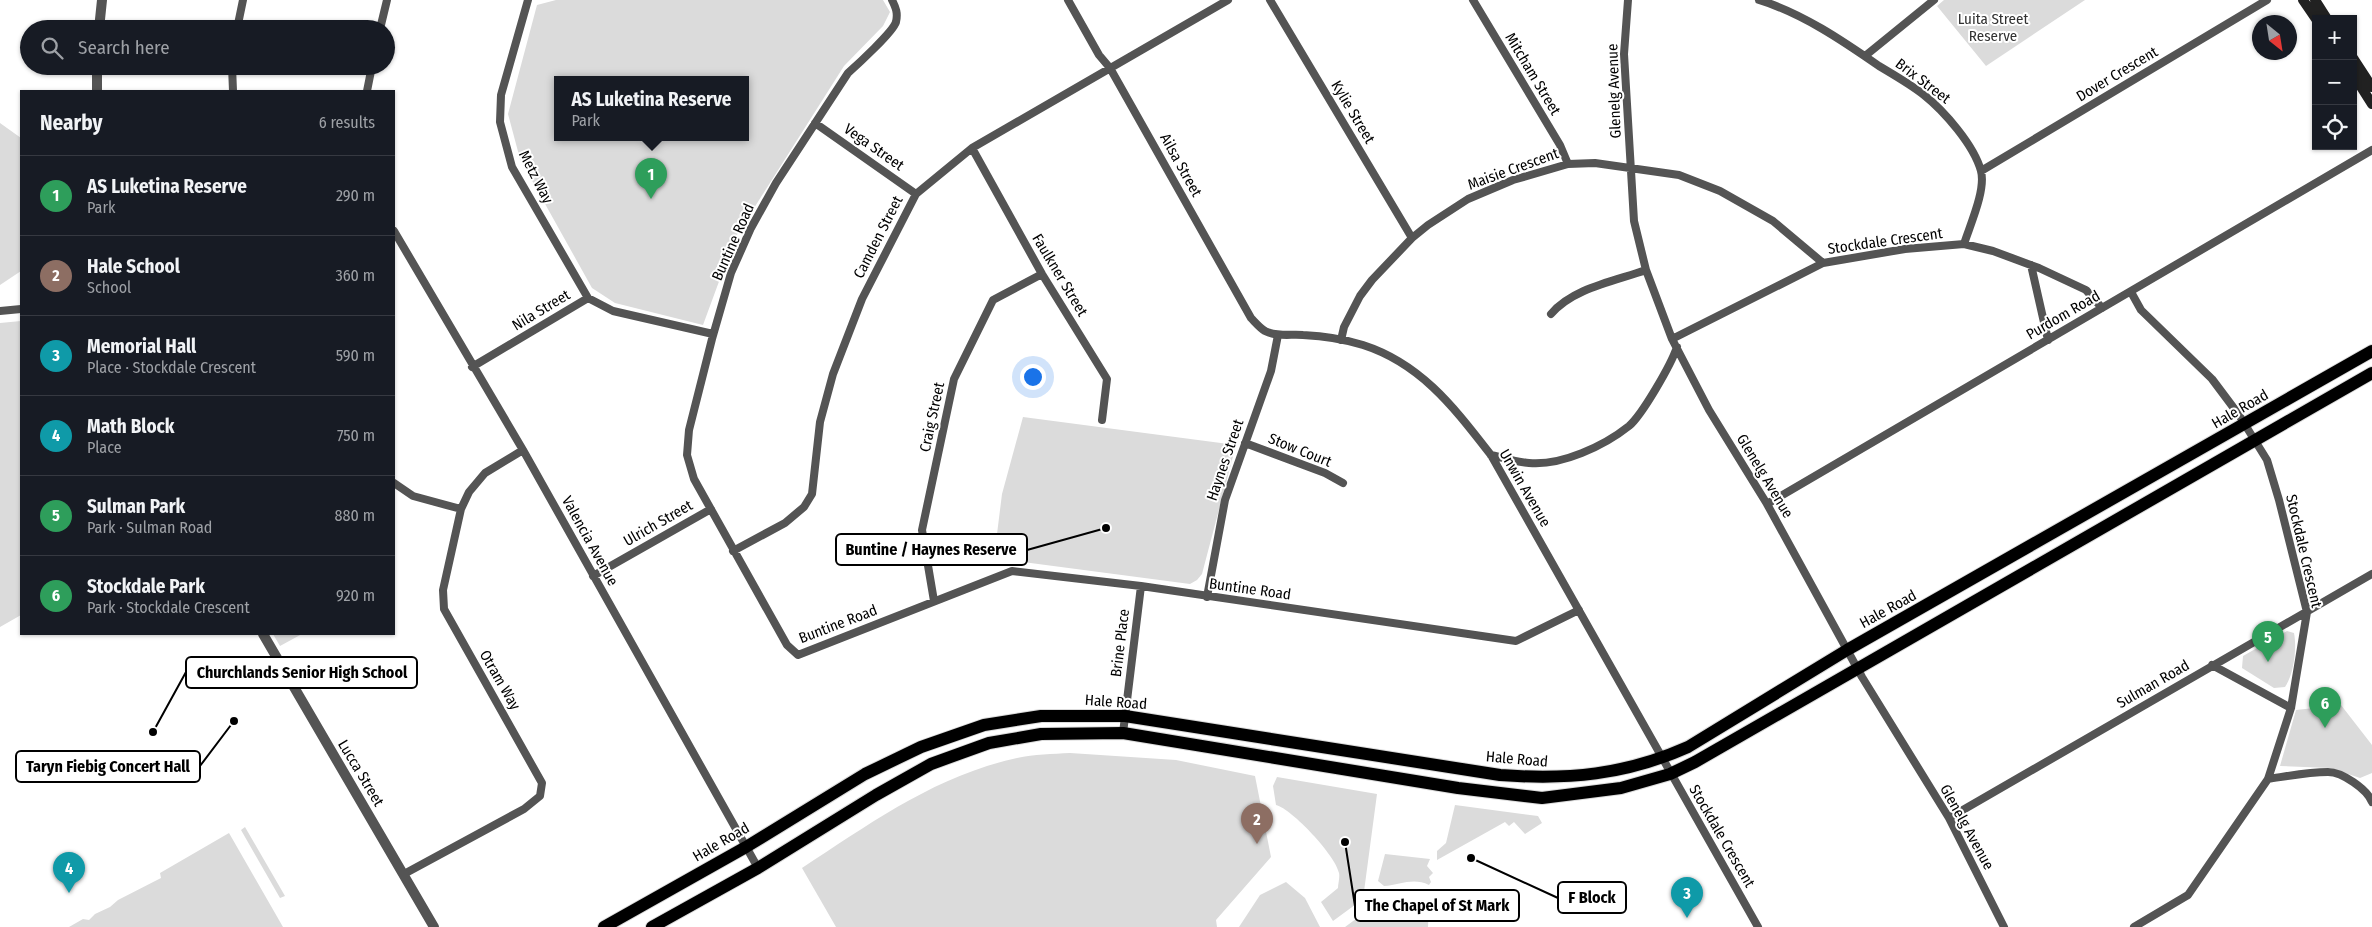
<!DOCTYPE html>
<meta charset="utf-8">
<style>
:root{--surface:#171b24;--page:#20242c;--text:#f1f3f6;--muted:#9ea1a6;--line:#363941;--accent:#858687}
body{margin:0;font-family:"Fira Sans Condensed",sans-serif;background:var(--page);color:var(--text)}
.controls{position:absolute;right:15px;top:15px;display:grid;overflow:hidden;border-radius:0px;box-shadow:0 1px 4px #0004}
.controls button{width:45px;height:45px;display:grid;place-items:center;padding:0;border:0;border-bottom:1px solid var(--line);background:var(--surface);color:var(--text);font:25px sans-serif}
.compass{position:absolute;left:2252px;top:15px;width:45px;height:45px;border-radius:50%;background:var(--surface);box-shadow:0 1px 4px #0004;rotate:150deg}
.you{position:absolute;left:1032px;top:376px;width:18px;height:18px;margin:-12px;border:4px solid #fff;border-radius:50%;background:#1a73e8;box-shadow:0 0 0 8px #1a73e833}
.badge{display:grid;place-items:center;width:32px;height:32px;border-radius:50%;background:var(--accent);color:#fff;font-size:16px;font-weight:700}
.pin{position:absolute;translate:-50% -41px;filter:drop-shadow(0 1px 2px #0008)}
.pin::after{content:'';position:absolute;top:26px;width:18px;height:15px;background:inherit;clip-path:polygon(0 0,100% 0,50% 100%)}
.popup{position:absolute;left:554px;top:76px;width:195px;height:65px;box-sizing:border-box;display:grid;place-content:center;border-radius:0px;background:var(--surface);filter:drop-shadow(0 1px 4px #0005);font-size:16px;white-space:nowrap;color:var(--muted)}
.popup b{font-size:19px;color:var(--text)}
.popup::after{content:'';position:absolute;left:50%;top:100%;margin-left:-10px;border:10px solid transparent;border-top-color:var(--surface)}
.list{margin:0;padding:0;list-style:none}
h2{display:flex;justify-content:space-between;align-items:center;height:65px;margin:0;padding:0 20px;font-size:21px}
h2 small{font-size:16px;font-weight:400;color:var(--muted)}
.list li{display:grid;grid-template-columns:32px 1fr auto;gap:15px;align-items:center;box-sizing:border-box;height:80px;padding:0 20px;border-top:1px solid var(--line)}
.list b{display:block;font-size:19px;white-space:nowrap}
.list p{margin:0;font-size:16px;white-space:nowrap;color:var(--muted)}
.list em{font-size:16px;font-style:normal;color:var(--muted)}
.icon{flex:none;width:28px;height:28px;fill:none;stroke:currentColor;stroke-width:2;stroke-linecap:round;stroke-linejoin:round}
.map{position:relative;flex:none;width:2372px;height:927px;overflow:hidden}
.search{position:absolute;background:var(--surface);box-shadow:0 1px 4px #0004;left:20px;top:20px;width:375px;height:55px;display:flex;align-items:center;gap:12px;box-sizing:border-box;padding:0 18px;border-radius:28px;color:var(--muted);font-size:19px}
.panel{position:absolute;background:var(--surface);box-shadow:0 1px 4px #0004;left:20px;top:90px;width:375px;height:545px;border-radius:0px}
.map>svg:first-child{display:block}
.green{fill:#dbdbdb;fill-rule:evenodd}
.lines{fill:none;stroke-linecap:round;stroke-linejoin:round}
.primary-casing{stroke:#dbdbdb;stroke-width:14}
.minor{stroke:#545454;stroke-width:8}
.tertiary{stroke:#545454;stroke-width:10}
.secondary{stroke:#212121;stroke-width:10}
.primary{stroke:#000;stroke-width:12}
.labels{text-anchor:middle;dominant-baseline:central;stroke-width:4;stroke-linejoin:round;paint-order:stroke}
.park-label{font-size:15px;fill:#323232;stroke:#fff}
.street-label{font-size:15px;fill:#000;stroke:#fff}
.leader{fill:none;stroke:#000;stroke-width:2}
.callout-dot{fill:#000;stroke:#fff;stroke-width:2}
.callout{fill:#fff;stroke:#000;stroke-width:2}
.callout-label{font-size:16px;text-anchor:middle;font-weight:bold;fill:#000}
</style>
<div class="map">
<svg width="2372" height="927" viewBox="0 0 2372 927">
<rect width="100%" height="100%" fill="#fff"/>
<path class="green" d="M556,0h327l7,12 -7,14 -39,40 -109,172 -32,87 -88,-22 -23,-15 -72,-129 -12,-45 29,-109zM557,80h188v58h-188z
M1944,0h141l-99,66 -49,-60z
M0,123l21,15v133l-21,14z
M21,321v294l-21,12v-304z
M1023,417l213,28 -34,129 -5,6 -7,4 -167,-22 -30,4 9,-72z
M2287,631l7,2c3,15 0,41 -9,54l-11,1 -32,-20 1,-12z
M273,634h29l-22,12z
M2341,705l31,40v28l-12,5 -30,-10 -50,-2 16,-56z
M1070,753l106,7 79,16 16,81 -55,63 1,7h-381l-34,-59c69,-45 133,-92 215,-110 17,-4 36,-4 53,-5z
M1277,777l100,17 -14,105 -30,22 -12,-19 17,-14c0,-4 2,-11 1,-15 -3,-17 -47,-64 -63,-68l-3,-19z
M1455,805l83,11 4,7 -17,11 -11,-12 -5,4 -4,-4 -68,38v-9l9,-8z
M245,827l40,69 -5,2 -39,-68z
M229,833l54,94h-214l14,-8 6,1 6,-6 15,-7 8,-7 43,-22 -1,-5z
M1385,854l45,5 -3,7 6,7 -4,4 2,5 -2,3c-16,-8 -29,0 -45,1l-6,-5z
M1286,882l19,16 15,29h-81l21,-32z
M1408,892c21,4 21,17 20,35h-83l19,-14 18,-3 8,-10z"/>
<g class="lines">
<g class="primary-casing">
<path id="primary" d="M604,927l142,-80 119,-73 56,-27 63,-22 57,-9h84l375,59c68,5 125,0 188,-28l159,-97 525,-299
M652,927l106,-59 118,-73 55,-31 58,-21 52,-9 82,-1 335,55 84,10 79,-10 49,-14 25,-12 677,-389"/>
</g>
<path class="minor" d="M528,0l-27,95 -1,27 12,45 76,131
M892,0c4,8 6,13 4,22 -3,10 -39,43 -48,51l-72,110 -25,45 -20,45 -19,66 -23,91 -2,25 7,24 93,166 11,10 214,-84 129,15 375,55 63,-31
M1068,0l31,55 11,13 141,250c4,4 9,10 14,13 11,6 26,3 38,4 20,1 41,4 60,10 59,19 92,64 128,110l267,472
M1270,0l142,238
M1473,0l87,145 8,19
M1628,0l-4,54 10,167 12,49 26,69 37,71 58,94 95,173 87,141 55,109
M1759,0c43,13 84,41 120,66 15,9 31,18 45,29 20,16 50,50 57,76 5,19 -11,54 -17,73
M237,29l6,-29
M380,29l7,-29
M1865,56l69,-56
M232,66l1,25
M367,91l5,-25
M815,123l101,71
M972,148l70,126 65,105 -5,41
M1981,171l286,-171
M394,231l129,219 235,418
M2031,265l17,75
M2131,292l10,18 71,69 27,36 28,45 12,40 28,112 -16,96 -23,71 -80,116 -54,32
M0,311l21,-2
M1551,314c22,-26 64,-33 95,-44
M1672,339l151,-76 82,-14 59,-5 29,7 46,17 47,22 16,18
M1341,340l3,-13 16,-31 12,-16 40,-42 16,-13 40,-26 45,-19 55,-16 27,-1 84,12 41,16 53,30 50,42
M472,367l116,-69 25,13 100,23
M1245,443l80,30 18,10
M1491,455c13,3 26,7 38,8 32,3 75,-17 100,-37 13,-11 42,-61 48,-79
M394,483l19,13 48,13
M1767,504l605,-354
M733,551l52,-28 19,-16 8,-13 8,-72 13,-48 29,-75 54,-105 56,-46 256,-148
M593,576l118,-67
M1207,597l18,-97 46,-129 7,-36
M934,601l-12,-71 32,-151 39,-79 49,-26
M2212,665l79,43
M1123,733l18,-147
M2268,779c20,-3 40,-7 60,-7 14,0 39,17 44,30
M1949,818l423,-244
M404,874l120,-65 16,-13 2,-13 -98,-174 -1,-19 18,-81 8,-17 16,-19 38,-23"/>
<path class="tertiary" d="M99,29l3,-29
M97,66v25
M263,634l171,293"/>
<path class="secondary" d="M2303,0l13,19
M2315,0l12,19
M2353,58l19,29
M2353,74l19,30"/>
<use href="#primary" class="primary"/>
</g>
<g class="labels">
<g class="park-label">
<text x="1993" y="19">Luita Street<tspan x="1993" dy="17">Reserve</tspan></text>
</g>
<g class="street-label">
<text transform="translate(1533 74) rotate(59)">Mitcham Street</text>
<text transform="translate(2117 74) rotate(-31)">Dover Crescent</text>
<text transform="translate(1923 81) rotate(37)">Brix Street</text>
<text transform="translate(1614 91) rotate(-92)">Glenelg Avenue</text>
<text transform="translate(1353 112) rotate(59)">Kylie Street</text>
<text transform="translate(874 147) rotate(35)">Vega Street</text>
<text transform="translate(1181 165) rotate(61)">Ailsa Street</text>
<text transform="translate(1513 169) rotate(-20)">Maisie Crescent</text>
<text transform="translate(536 177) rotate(63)">Metz Way</text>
<text transform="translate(878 237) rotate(-63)">Camden Street</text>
<text transform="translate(1885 241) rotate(-8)">Stockdale Crescent</text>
<text transform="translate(733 242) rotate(-66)">Buntine Road</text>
<text transform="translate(1060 275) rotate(59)">Faulkner Street</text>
<text transform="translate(541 310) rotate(-31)">Nila Street</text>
<text transform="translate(2063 315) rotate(-30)">Purdom Road</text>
<text transform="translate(2240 409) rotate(-30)">Hale Road</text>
<text transform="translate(932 417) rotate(-78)">Craig Street</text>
<text transform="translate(1300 450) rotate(22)">Stow Court</text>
<text transform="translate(1225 460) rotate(-71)">Haynes Street</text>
<text transform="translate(1765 476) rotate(59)">Glenelg Avenue</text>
<text transform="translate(1525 488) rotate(60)">Unwin Avenue</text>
<text transform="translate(658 523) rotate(-30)">Ulrich Street</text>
<text transform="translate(590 541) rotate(61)">Valencia Avenue</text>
<text transform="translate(2304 551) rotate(77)">Stockdale Crescent</text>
<text transform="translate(1250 589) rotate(8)">Buntine Road</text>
<text transform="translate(1888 609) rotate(-29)">Hale Road</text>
<text transform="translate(838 624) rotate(-21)">Buntine Road</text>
<text transform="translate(1120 643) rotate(-83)">Brine Place</text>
<text transform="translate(500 680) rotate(60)">Otram Way</text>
<text transform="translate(2153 684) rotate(-30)">Sulman Road</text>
<text transform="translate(1116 702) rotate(4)">Hale Road</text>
<text transform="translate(1517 759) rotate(5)">Hale Road</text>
<text transform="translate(361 773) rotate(59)">Lucca Street</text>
<text transform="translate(1967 827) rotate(61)">Glenelg Avenue</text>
<text transform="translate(1722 836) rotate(60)">Stockdale Crescent</text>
<text transform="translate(721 842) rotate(-30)">Hale Road</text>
</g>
</g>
<path class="leader" d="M1106 528L1027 550M153 732L186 672M234 721L200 766M1471 858L1558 898M1345 842L1355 906"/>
<g class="callout-dot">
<circle cx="1106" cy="528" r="5"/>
<circle cx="153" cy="732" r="5"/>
<circle cx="234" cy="721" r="5"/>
<circle cx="1471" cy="858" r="5"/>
<circle cx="1345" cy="842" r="5"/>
</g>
<g class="callout">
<rect x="836" y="534" width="191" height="31" rx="5"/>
<rect x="186" y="657" width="231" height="31" rx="5"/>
<rect x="16" y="751" width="184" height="31" rx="5"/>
<rect x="1558" y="882" width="68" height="31" rx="5"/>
<rect x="1355" y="890" width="164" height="31" rx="5"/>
</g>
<g class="callout-label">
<text x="931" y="555">Buntine / Haynes Reserve</text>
<text x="302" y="678">Churchlands Senior High School</text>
<text x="108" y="772">Taryn Fiebig Concert Hall</text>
<text x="1592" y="903">F Block</text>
<text x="1437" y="911">The Chapel of St Mark</text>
</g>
</svg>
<div class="controls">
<button>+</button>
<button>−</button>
<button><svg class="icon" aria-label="locate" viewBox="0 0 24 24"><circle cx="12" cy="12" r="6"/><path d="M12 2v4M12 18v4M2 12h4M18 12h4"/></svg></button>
</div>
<svg class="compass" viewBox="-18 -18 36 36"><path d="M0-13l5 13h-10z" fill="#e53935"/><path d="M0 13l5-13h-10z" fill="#9ea1a6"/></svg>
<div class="you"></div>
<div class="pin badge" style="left:651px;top:199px;background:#2e9e5b">1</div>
<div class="popup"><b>AS Luketina Reserve</b>Park</div>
<div class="pin badge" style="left:1257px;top:844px;background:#8d6e63">2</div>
<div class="pin badge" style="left:1687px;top:918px;background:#0f9aa8">3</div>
<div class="pin badge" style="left:69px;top:893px;background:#0f9aa8">4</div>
<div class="pin badge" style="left:2268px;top:662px;background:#2e9e5b">5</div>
<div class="pin badge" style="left:2325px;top:728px;background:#2e9e5b">6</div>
<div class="search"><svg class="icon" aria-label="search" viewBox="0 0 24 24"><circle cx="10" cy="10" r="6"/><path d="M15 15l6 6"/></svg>Search here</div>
<section class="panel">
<h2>Nearby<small>6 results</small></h2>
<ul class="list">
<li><span class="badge" style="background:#2e9e5b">1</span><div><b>AS Luketina Reserve</b><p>Park</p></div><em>290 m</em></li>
<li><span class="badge" style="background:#8d6e63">2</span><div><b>Hale School</b><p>School</p></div><em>360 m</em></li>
<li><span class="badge" style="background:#0f9aa8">3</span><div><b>Memorial Hall</b><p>Place · Stockdale Crescent</p></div><em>590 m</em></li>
<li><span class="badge" style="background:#0f9aa8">4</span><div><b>Math Block</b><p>Place</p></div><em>750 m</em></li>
<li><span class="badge" style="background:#2e9e5b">5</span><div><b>Sulman Park</b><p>Park · Sulman Road</p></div><em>880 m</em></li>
<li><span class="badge" style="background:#2e9e5b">6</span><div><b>Stockdale Park</b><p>Park · Stockdale Crescent</p></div><em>920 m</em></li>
</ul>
</section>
</div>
